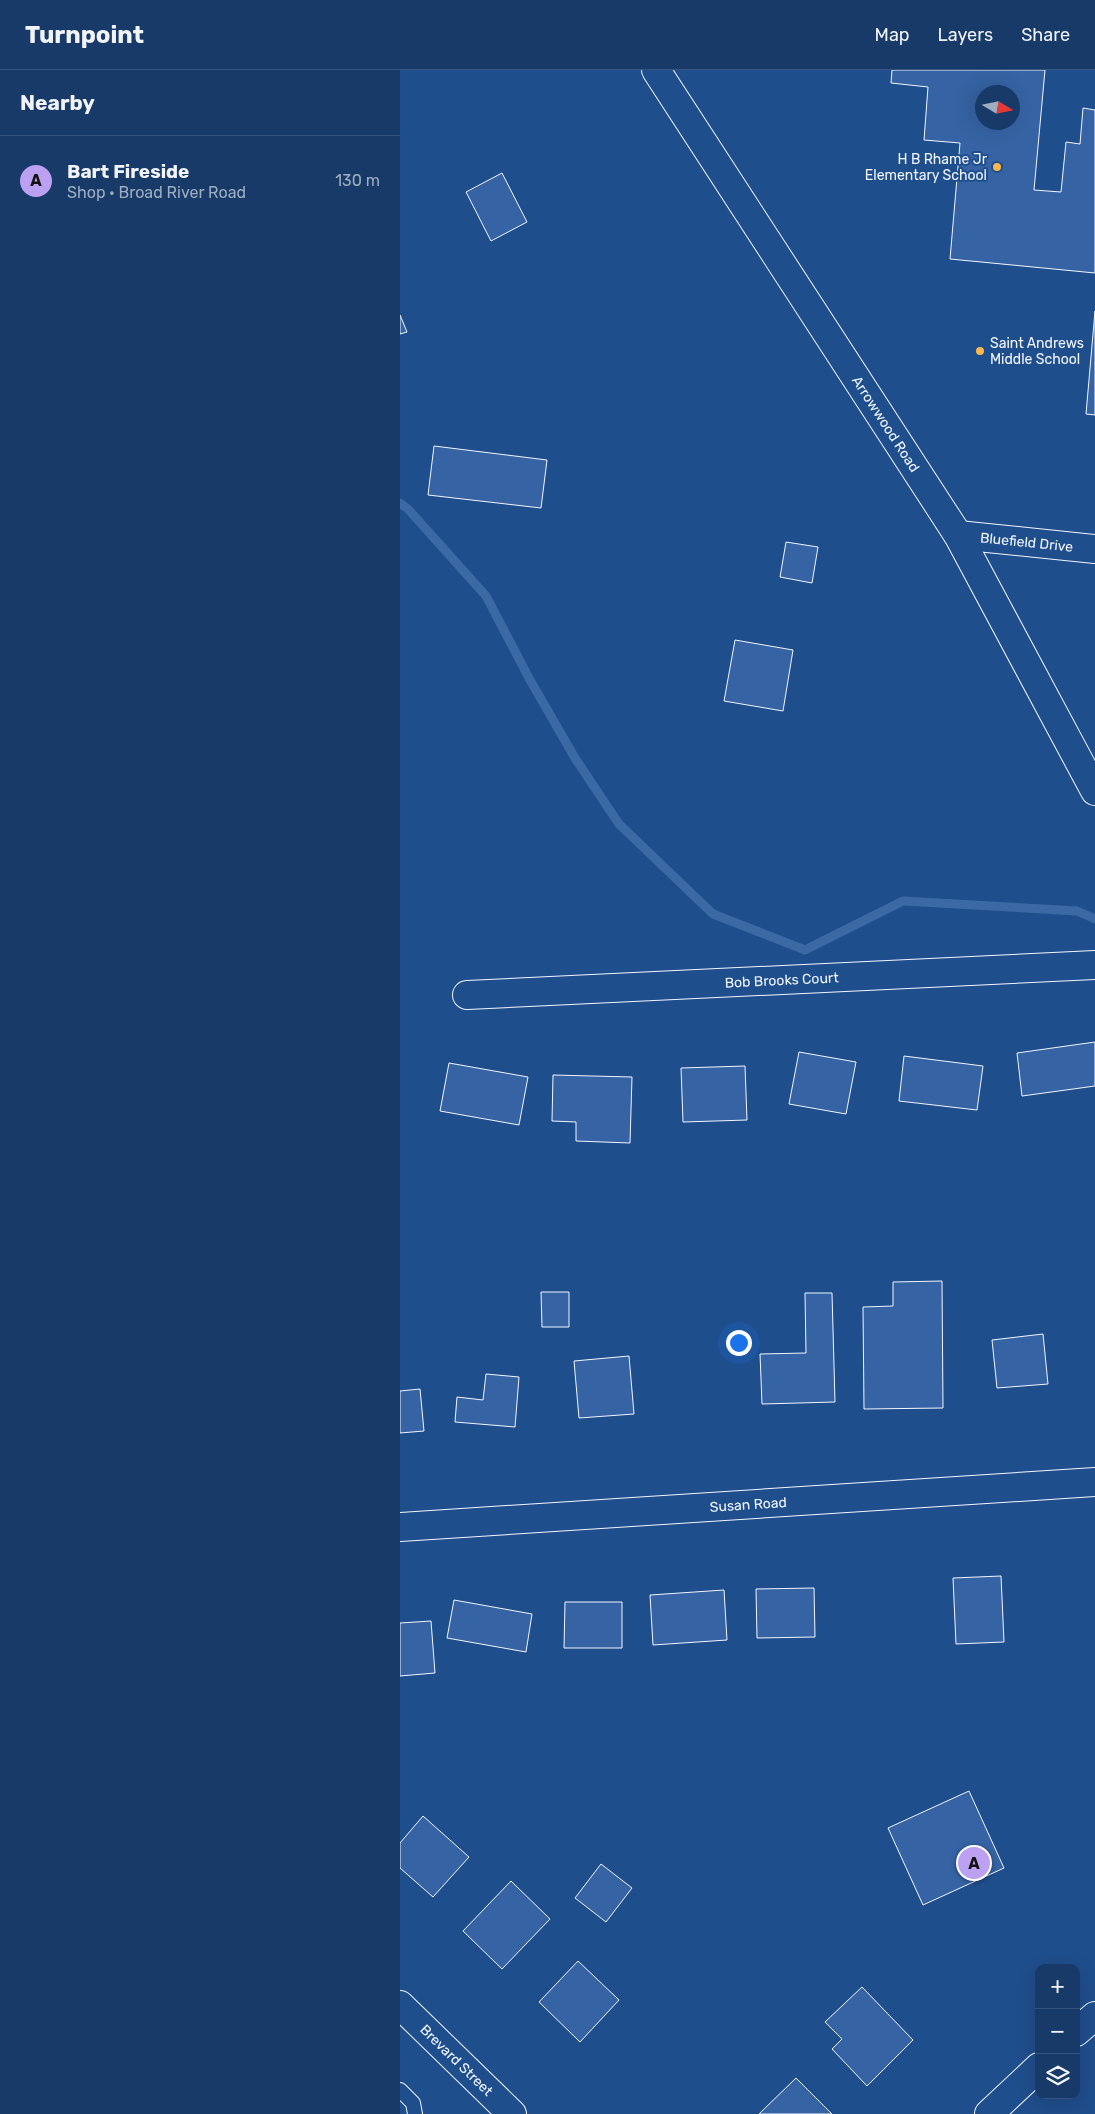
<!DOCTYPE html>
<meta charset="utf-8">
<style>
:root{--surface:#173a69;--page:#20416f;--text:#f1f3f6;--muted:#9eadc0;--line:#36547d;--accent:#bca0f2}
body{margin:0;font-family:Rubik,sans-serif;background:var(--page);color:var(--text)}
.controls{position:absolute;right:15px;bottom:15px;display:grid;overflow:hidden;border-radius:10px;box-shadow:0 5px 20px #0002}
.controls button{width:45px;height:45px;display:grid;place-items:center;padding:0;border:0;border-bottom:1px solid var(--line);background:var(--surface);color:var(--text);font:25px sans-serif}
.compass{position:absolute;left:575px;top:15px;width:45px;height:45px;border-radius:50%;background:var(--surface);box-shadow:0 5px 20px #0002;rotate:100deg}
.you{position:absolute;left:338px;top:1272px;width:18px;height:18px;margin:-12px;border:4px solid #fff;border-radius:50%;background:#1a73e8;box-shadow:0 0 0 8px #1a73e833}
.badge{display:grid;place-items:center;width:32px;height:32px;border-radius:50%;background:var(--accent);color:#111;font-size:16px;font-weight:700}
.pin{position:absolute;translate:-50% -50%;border:2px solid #fff;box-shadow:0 1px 5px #0006}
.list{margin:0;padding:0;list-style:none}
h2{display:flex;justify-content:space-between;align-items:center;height:65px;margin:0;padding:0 20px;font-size:21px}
h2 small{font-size:16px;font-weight:400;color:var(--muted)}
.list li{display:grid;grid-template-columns:32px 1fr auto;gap:15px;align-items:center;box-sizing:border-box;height:90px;padding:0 20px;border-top:1px solid var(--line)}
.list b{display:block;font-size:19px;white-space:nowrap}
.list p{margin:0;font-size:16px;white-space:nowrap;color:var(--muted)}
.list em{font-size:16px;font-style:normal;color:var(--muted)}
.icon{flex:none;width:28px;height:28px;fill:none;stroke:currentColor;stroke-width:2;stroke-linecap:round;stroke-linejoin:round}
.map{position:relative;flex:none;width:695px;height:2044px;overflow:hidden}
header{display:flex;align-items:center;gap:30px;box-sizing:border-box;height:70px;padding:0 25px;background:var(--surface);border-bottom:1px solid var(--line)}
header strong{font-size:24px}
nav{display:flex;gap:28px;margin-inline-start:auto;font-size:18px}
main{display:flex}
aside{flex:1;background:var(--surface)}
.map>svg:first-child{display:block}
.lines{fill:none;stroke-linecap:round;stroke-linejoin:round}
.stream{stroke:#3b69a3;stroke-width:9}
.building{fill:#3563a3;stroke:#f2f6ff;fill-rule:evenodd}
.service-casing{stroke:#f2f6ff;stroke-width:16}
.minor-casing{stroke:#f2f6ff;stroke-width:30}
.tertiary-casing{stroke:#f2f6ff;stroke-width:30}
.primary-casing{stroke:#f2f6ff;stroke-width:30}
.service{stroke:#1f4e8c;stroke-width:14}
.minor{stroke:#1f4e8c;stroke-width:28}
.tertiary{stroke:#1f4e8c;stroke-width:28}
.primary{stroke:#1f4e8c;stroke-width:28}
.poi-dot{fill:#ffb74d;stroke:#1f4e8c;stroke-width:2}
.labels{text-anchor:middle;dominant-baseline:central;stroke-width:4;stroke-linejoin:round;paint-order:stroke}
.poi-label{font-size:14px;fill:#f2f6ff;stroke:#1f4e8c;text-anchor:end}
.street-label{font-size:14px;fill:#f2f6ff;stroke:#1f4e8c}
</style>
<header>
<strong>Turnpoint</strong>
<nav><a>Map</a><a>Layers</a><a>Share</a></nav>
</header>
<main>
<aside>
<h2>Nearby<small></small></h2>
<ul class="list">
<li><span class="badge">A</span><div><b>Bart Fireside</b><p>Shop · Broad River Road</p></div><em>130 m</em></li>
</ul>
</aside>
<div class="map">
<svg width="695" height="2044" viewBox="0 0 695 2044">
<rect width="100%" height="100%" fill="#1f4e8c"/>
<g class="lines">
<path class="stream" d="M0,433l8,6 78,87 44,84 45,78 44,66 94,90 92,36 98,-49 174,10 18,8"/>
</g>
<path class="building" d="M492,0h153l-11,120 27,2 5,-50 14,2 3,-36 12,2v163l-145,-14 10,-116 -36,-3 4,-53 -37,-4zM582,22h30v30h-30z
M102,103l25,49 -36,19 -25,-49z
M695,241v104l-9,-1z
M0,245l7,17 -7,2z
M34,376l113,14 -6,48 -113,-13z
M386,472l32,5 -6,36 -32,-6z
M335,570l58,10 -10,61 -59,-10z
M695,972v44l-73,10 -5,-43z
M399,982l57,10 -10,52 -57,-10z
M504,986l79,10 -6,44 -78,-9z
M49,993l79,14 -9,48 -79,-14z
M345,996l2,54 -64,2 -2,-54z
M153,1005l79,2 -2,66 -54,-2v-19l-24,-1z
M542,1211l1,127 -79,1 -1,-102 30,-1v-24z
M141,1222h28v35h-27z
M405,1223h27l3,109 -73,2 -2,-50 46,-1z
M643,1264l5,50 -51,4 -5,-48z
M229,1286l5,58 -55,4 -5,-57z
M86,1304l33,3 -4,50 -60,-5 2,-25 26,3z
M20,1319l4,42 -24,2v-42z
M601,1506l3,66 -48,2 -3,-66z
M414,1518l1,49 -58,1 -1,-49z
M324,1520l3,50 -74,5 -3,-50z
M54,1530l78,14 -6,38 -79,-14z
M165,1532h57v46h-58z
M31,1551l4,52 -35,3v-53z
M569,1721l35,77 -81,37 -35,-77z
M23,1746l46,41 -36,40 -33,-29v-25z
M201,1794l31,24 -26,34 -31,-24z
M111,1811l39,38 -48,50 -39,-38z
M178,1891l41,39 -39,42 -41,-40z
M462,1917l51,53 -46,46 -35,-37 10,-10 -17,-17z
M396,2008l36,36h-73z"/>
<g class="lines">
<g class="service-casing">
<path id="service" d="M0,2020l13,13 2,11"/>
</g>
<g class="minor-casing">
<g id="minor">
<path id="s1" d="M558,465l137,14"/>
<path id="s2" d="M67,925l628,-30"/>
<path id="s3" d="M0,1457l695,-45"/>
<path id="s4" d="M0,1935l112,109"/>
</g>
</g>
<g class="tertiary-casing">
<g id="tertiary">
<path id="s5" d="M256,0l302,465 137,256"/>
</g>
</g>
<g class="primary-casing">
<path id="primary" d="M676,1962l19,-16
M589,2044l50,-47"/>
</g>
<use href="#service" class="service"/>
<use href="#minor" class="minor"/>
<use href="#tertiary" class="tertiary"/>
<use href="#primary" class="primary"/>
</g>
<g class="poi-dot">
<circle cx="597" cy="97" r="5"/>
<circle cx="580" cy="281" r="5"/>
</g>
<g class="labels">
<g class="poi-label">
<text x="587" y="89">H B Rhame Jr<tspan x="587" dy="16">Elementary School</tspan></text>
<text x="590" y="273" text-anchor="start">Saint Andrews<tspan x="590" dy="16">Middle School</tspan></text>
</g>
<g class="street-label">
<text stroke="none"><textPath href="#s5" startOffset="422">Arrowwood Road</textPath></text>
<text stroke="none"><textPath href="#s1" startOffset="69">Bluefield Drive</textPath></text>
<text stroke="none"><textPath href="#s2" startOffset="315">Bob Brooks Court</textPath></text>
<text stroke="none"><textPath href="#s3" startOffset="349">Susan Road</textPath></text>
<text stroke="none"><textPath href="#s4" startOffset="79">Brevard Street</textPath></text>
</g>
</g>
</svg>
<div class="controls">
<button>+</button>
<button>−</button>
<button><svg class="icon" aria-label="layers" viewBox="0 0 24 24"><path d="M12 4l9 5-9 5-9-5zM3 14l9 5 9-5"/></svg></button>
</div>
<svg class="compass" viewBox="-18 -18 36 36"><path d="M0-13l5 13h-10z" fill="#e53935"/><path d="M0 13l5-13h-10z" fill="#9eadc0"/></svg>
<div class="you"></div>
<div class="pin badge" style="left:574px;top:1793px">A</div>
</div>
</main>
